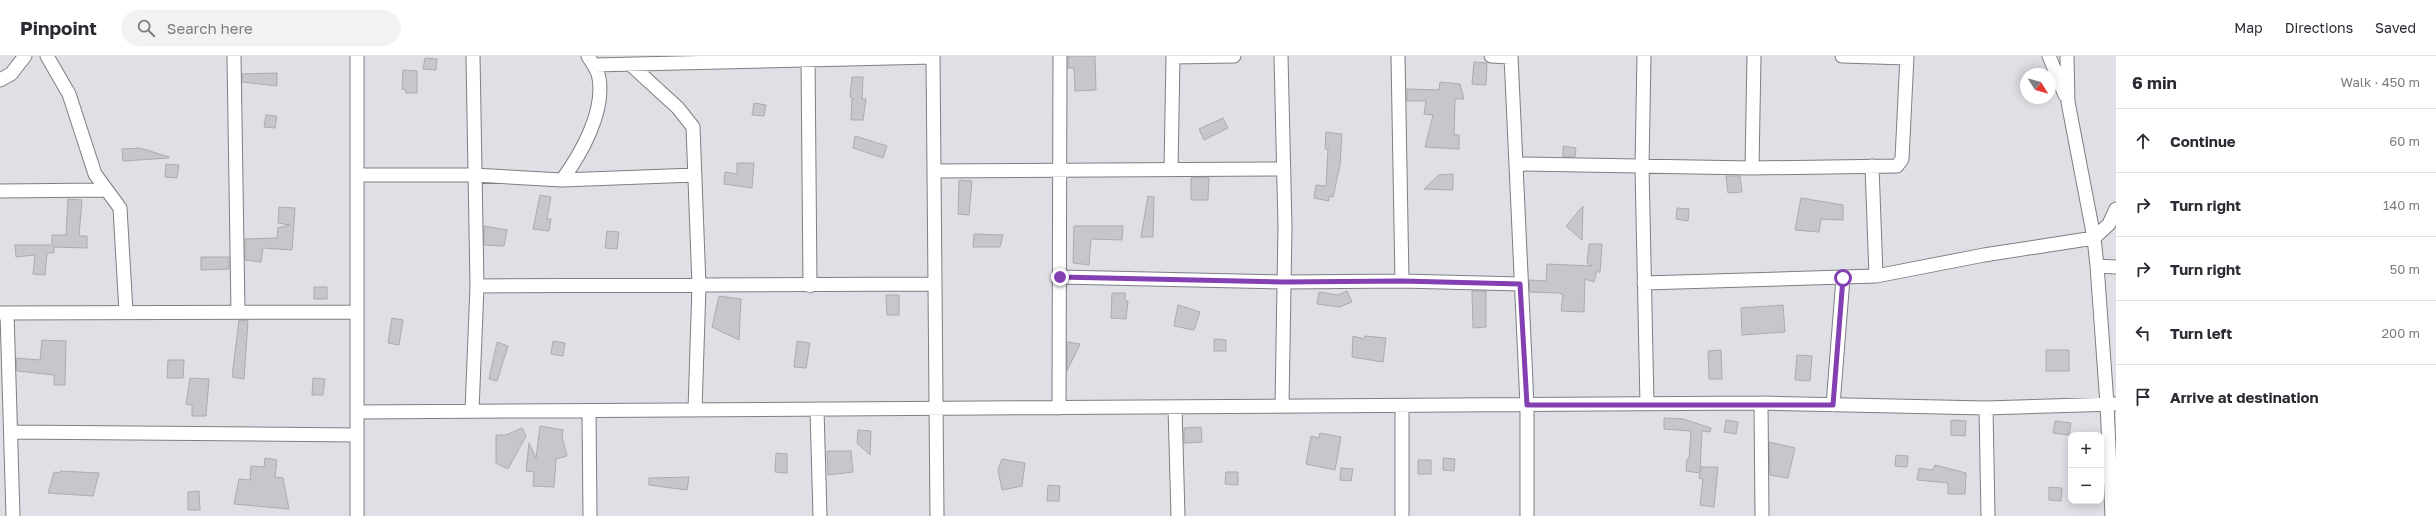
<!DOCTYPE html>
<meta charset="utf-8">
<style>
:root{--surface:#fff;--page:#f2f2f3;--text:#2b2b33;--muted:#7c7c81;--line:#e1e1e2}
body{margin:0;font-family:"Golos Text",sans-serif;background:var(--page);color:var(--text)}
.controls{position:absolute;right:12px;bottom:12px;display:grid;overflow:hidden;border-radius:8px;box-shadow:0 2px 10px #0003}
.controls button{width:36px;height:36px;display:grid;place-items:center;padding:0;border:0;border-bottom:1px solid var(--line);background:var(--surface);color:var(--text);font:20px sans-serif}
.compass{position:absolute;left:2020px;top:12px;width:36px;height:36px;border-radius:50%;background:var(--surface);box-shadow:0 2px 10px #0003;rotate:127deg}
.stop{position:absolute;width:12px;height:12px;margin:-9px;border:3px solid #843fb2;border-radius:50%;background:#fff}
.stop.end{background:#843fb2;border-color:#fff;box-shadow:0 1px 4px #0008}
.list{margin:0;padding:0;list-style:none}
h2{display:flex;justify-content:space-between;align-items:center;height:52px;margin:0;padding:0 16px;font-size:17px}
h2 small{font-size:13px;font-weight:400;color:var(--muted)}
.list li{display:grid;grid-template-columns:26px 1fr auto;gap:12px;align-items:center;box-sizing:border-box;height:64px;padding:0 16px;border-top:1px solid var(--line)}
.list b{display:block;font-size:15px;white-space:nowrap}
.list em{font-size:13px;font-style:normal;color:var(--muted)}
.icon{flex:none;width:22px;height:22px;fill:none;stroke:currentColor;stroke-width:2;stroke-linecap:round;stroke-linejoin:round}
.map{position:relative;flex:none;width:2116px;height:460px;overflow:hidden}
header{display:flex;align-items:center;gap:24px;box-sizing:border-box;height:56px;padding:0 20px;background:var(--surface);border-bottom:1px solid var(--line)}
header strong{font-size:19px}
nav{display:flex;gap:22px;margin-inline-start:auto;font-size:14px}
.search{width:280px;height:36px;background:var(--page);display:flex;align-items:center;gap:10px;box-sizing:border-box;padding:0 14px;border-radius:22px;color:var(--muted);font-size:15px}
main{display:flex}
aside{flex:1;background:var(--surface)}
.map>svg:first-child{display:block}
.building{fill:#c7c6cb;stroke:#acabb0}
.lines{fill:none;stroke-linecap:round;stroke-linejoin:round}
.minor-casing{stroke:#7d7f83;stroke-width:15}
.minor{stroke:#fff;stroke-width:13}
.route{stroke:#843fb2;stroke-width:5}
</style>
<header>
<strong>Pinpoint</strong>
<div class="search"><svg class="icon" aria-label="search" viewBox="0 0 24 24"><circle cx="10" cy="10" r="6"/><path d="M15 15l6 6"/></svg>Search here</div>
<nav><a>Map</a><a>Directions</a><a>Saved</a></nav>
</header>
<main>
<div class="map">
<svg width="2116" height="460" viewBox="0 0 2116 460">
<rect width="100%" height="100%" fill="#dee0e5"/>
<path class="building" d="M1068,0h27l1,34 -21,1 -1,-23h-6z
M425,2l12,1 -1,11 -13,-1z
M1474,6l13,1 -1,22 -14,-1z
M403,14l14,1v22h-11v-3l-4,-1z
M277,17v13l-35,-4v-8z
M852,21h11l-1,22h4l-3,21h-12l1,-21h2l-4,-2z
M1440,26l20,2 4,15h-9l-1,36h5v14l-34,-2 8,-32 -9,-1 2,-13h-19v-12l32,1z
M754,47l12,2 -2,11 -12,-1z
M266,59l11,1 -2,12 -11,-1z
M1223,62l5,10 -24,12 -5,-11z
M1326,76l16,2 -2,31 -7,32 -4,-1v5l-15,-3 2,-13 10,1 2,-37h-3z
M855,80l32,10 -4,12 -30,-10z
M1563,90l13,2 -1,9h-12z
M140,92l29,9v1l-46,3 -1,-12z
M737,107h17l-2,25 -28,-4 1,-12 12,2z
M166,108l13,1 -2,13 -12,-1z
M1453,118v16l-29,-1 15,-14z
M1726,120h14l2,16 -14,1z
M1209,121l-1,23h-17v-22z
M959,124l13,1 -3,34 -11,-1z
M540,139l11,2 -4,22h4l-2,12 -16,-2z
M1148,140l6,1 -1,40h-12z
M1801,142l42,7v15l-22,-1 -2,13 -24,-2z
M68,143l14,1 -3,36h8v12l-33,-1v6h-7l-2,22 -12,-1 2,-19 -19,2 -1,-12h37v-10h14z
M1583,150l-1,34 -16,-14z
M279,151l16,1 -3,42 -29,-2 -2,14 -16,-2v-21l32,-1 1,-10 12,-3 -12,-2z
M1677,152l12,1 -1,12 -12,-2z
M484,170l23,4 -3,16 -20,-1z
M1074,170h49l-1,14 -31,-1 -2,26 -16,-2z
M607,175l12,1 -2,17 -12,-1z
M974,178l29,1 -3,12h-27z
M1589,188h13l-2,29 -3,-3 -3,12 -9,-3 -1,33 -23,-1 2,-16 -4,-2 -29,-1 -1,-12 17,1 1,-17 45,2 -5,-3z
M201,201h28v12l-28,1z
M314,231h13v12h-13z
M1347,235l5,11 -13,5 -22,-3 2,-12 19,3z
M1472,235h14v36l-13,1z
M1112,237h13v7l3,1 -2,18 -15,-1z
M886,239h13v20h-12z
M719,240l22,3 -2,41 -27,-13z
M1178,249l22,7 -6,18 -20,-4z
M1783,249l2,27 -43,3 -1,-27z
M392,262l11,2 -4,25 -11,-2z
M239,264l9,1 -4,58 -12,-2z
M1353,280l11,3 1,-3 21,2 -3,24 -31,-5z
M1214,283l12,1v11h-12z
M42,284l24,1 -1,44h-11v-10l-37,-4 -1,-13 24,2z
M553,285l12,2 -2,13 -12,-2z
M797,285l13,2 -4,25 -12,-1z
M497,286l11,4 -11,35 -8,-2z
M1067,286l13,2 -13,27z
M1721,294l1,29h-13l-1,-28z
M2046,294h23v21h-23z
M1797,299l15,1 -2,25 -15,-1z
M168,304h16l-1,18h-16z
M190,322l19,1 -3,37h-14v-11l-6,-1z
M313,322l12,1 -2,16h-11z
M1664,362l19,1 28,9 -1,4 -8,-1 -2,41 1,-5h17l-4,40 -14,-2 3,-26 -4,-1 1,-5 -14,-2 1,-12h2l2,-28 -27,-2z
M1726,364l12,2 -2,12 -12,-2z
M1951,364l15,1 -1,15 -14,-1z
M2055,365l16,2 -2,12 -16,-2z
M540,370l23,4 -1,7 5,19 -11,3 -2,28 -21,-1 1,-14 -8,-1 3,-28 7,15z
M1201,371l1,15 -18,1v-15z
M522,372l4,8 -18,33 -12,-6v-28h10z
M858,374l13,1 -1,24 -13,-12z
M1320,377l21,4 -6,33 -29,-6 5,-28 8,2z
M1769,386l26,6 -7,30 -18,-3z
M827,395h24l2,21 -25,3z
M776,397l11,1v19l-12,-1z
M1896,399l12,1 -1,11 -12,-1z
M265,402l12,2 -2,17 8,1 6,31 -55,-5 5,-25 11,1 1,-14 13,1z
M1443,402l12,1 -1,12 -11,-1z
M1002,403l23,4 -3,23 -20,4 -4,-20z
M1418,404h13v14h-13z
M1935,409l31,8 -1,21h-17v-11l-31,-3 2,-12 14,2z
M1341,412l12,1 -2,12 -11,-1z
M60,415l39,2 -6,23 -45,-3 6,-21 6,1z
M1226,416h12v13l-13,-1z
M689,421l-2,13 -38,-5v-7z
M1048,429l12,1 -1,15h-12z
M2049,431l13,1 -1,13 -12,-1z
M199,435l1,19h-12v-18z"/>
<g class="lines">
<g class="minor-casing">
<path id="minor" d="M47,0l22,38 26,80 25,34 6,104
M234,0l4,256
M357,0v460
M808,0l2,230
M933,0l4,460
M1281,0l4,171 -3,179
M1398,0l4,225
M1491,0l20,1
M1511,0l16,349v111
M1644,0l-2,111 5,237
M1842,0l65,2
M2049,0l16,39
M2067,0l1,46 26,136 3,28 10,138 5,112
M1173,1l61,-1
M594,9l339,-8
M631,9l47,43 15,19 6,159 -4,124
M0,24l11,-6 14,-18
M1517,108l235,4 145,-2 5,-7 5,-103
M1872,110l4,110
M1752,112l2,-112
M1171,114l2,-114
M934,115l350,-2
M357,119h117l88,5 133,-5
M562,124c19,-26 43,-68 37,-102 -1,-8 -7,-15 -11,-22
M0,135l105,-1
M2097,210l19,1
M1060,221l225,5 117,-1 118,3
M1644,227l232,-7 108,-21 110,-17 15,-14 7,-15
M477,230l458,-2
M0,257l355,-1
M7,257l6,203
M1761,347l1,113
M1833,349l10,-127
M1175,351l3,109
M1059,352l1,-352
M1986,352l2,108
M817,353l3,107
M472,355l5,-125 -4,-230
M589,355l1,105
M357,356l1404,-9 225,5 130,-4
M11,376l346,3
M1402,460v-110"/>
</g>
<use href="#minor" class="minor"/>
</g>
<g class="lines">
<path class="route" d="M1060,221l225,5 117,-1 118,3 7,121h306l10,-127"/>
</g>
</svg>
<div class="controls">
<button>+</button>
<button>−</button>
</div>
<svg class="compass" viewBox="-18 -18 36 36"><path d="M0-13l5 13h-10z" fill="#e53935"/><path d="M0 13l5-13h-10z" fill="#7c7c81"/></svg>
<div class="stop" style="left:1843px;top:222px"></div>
<div class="stop end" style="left:1060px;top:221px"></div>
</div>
<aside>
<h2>6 min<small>Walk · 450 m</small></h2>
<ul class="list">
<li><svg class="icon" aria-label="ahead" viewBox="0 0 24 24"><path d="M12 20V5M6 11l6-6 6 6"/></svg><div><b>Continue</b></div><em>60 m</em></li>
<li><svg class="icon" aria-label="right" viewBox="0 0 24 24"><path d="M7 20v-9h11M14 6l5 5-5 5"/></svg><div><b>Turn right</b></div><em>140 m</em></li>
<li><svg class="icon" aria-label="right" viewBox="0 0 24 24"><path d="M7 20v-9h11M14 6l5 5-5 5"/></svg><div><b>Turn right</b></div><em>50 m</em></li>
<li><svg class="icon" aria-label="left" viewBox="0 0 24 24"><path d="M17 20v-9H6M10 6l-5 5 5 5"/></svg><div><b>Turn left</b></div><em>200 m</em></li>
<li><svg class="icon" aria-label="arrive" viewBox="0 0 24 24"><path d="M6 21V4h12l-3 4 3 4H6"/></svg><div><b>Arrive at destination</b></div></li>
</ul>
</aside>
</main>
